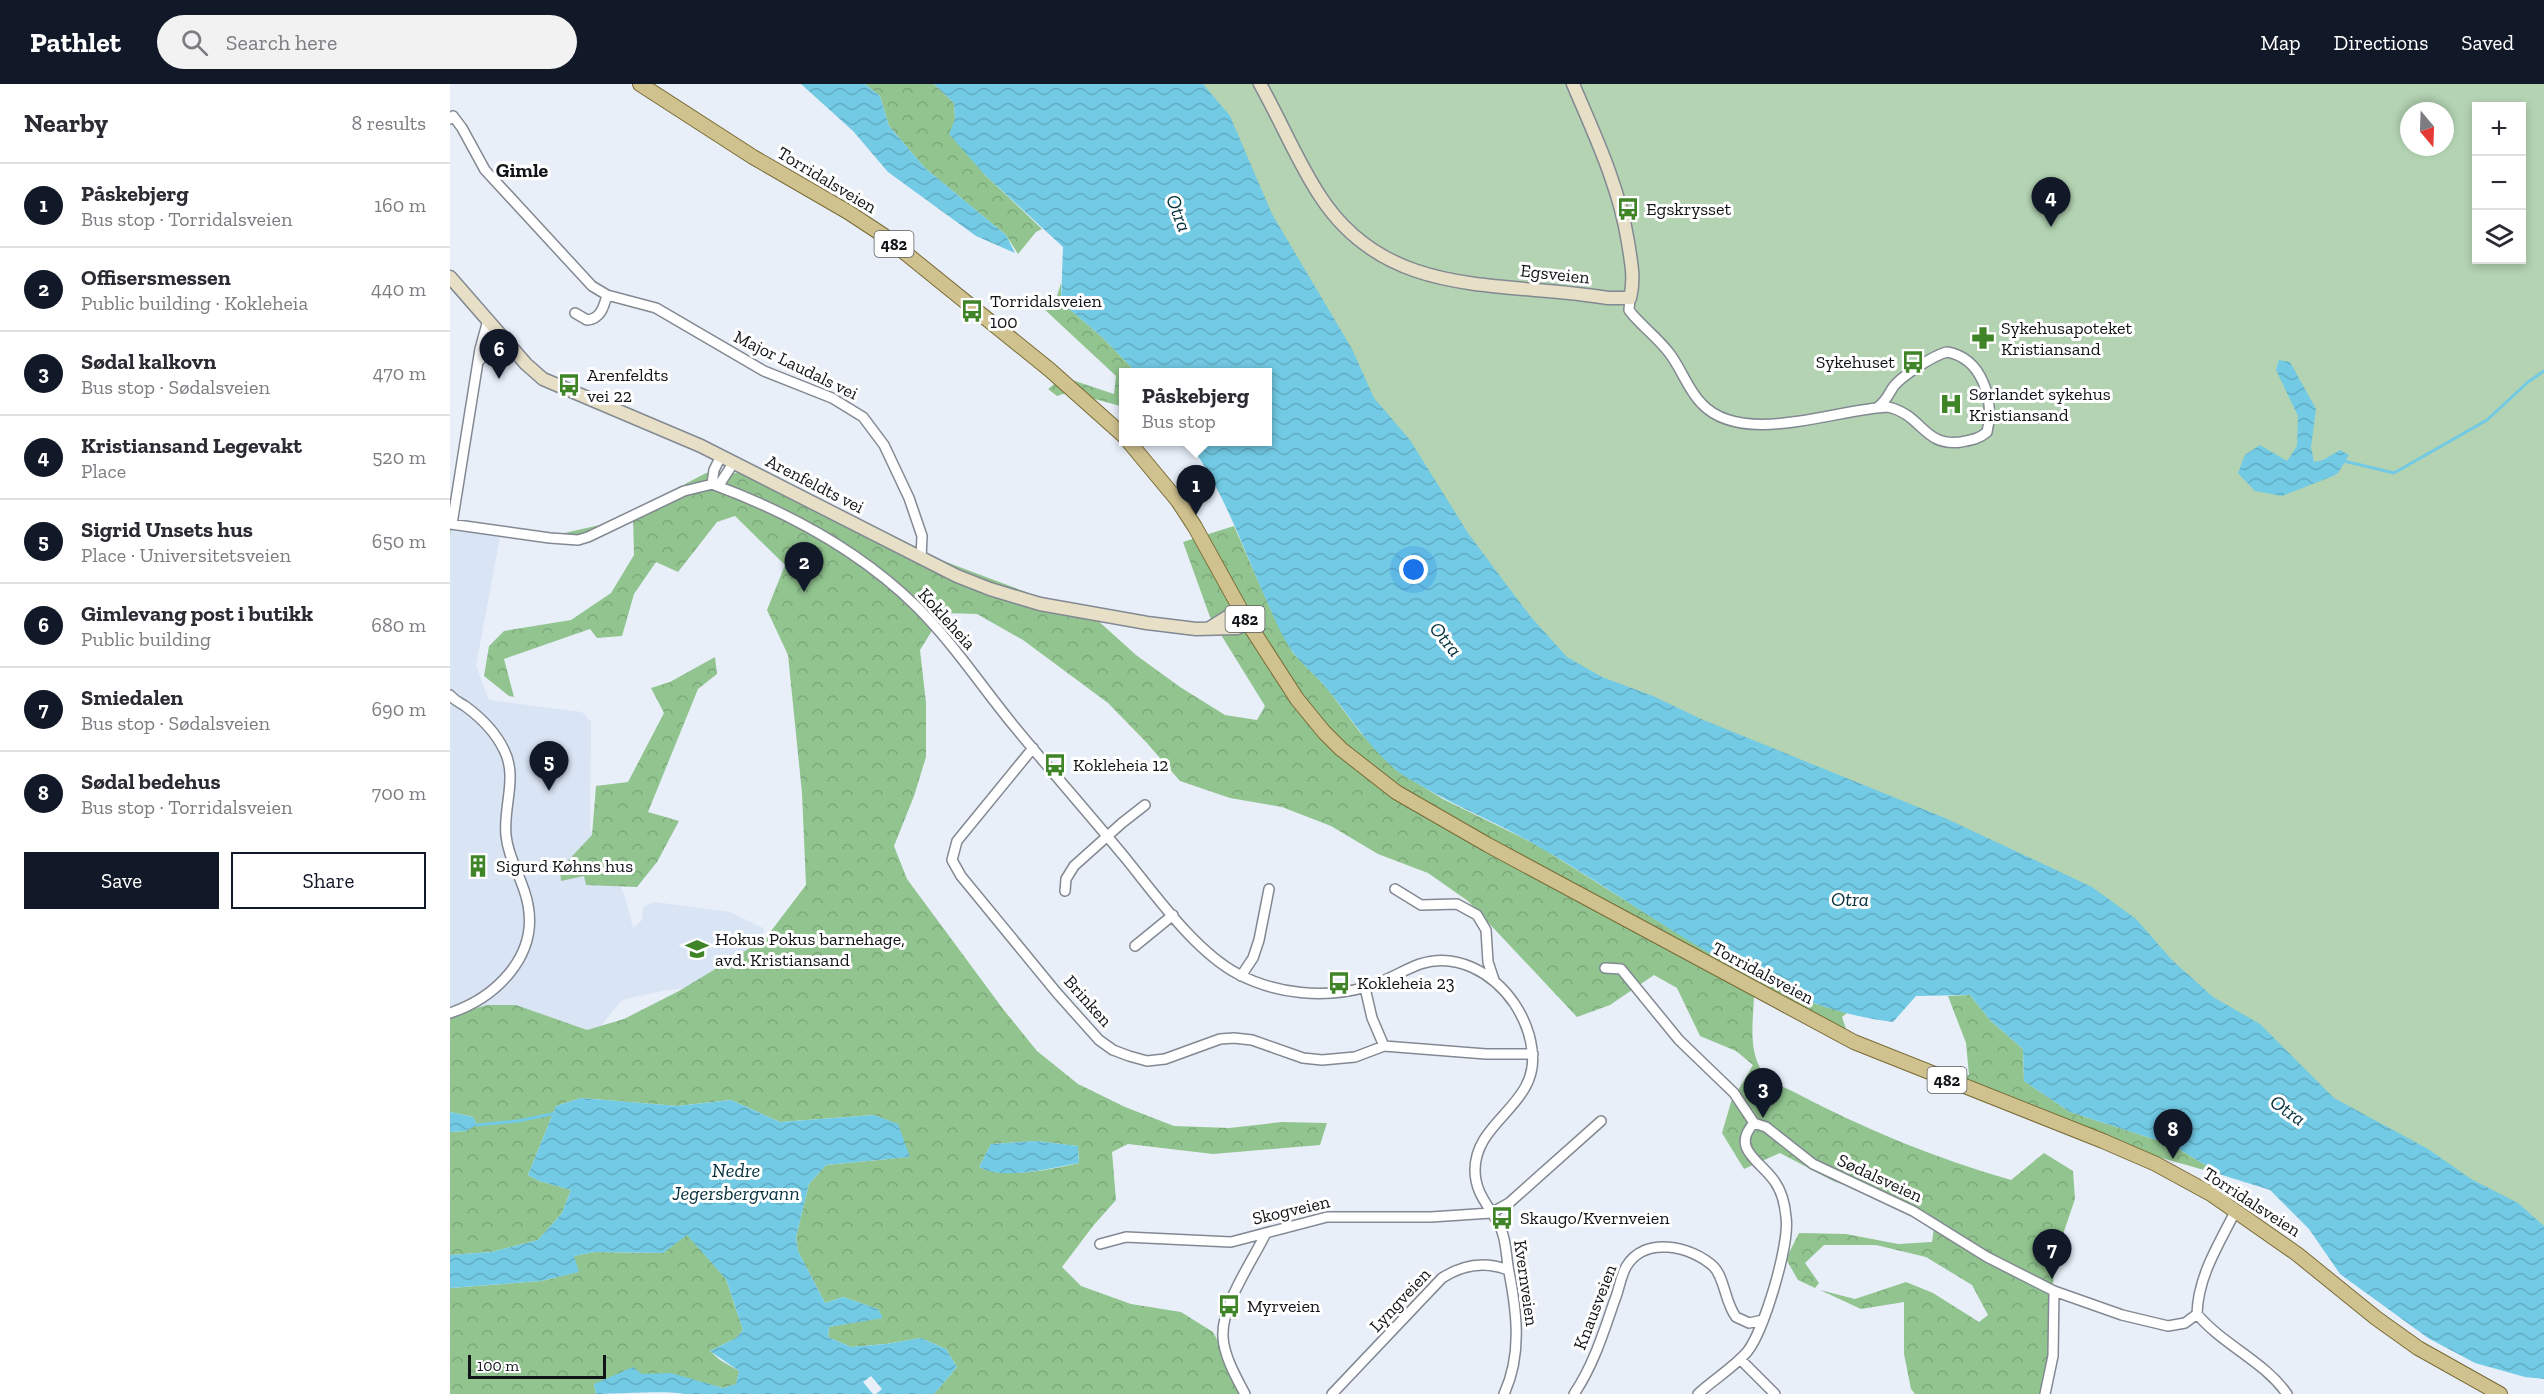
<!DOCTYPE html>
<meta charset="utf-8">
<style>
:root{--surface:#fff;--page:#f2f2f3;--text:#2b2b33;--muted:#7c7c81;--line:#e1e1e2;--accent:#111827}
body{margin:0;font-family:"Zilla Slab",serif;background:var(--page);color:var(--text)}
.controls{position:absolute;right:18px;top:18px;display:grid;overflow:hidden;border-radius:0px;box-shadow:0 3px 9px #0003}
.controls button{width:54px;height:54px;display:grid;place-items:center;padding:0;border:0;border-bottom:2px solid var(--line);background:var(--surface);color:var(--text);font:30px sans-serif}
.compass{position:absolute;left:1950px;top:18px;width:54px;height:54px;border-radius:50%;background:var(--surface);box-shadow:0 3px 9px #0003;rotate:161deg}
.scale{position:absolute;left:18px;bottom:15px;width:138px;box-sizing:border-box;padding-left:6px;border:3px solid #121518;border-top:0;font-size:16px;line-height:21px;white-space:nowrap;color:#121518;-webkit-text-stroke:4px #fff;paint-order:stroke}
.you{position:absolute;left:964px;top:486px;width:21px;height:21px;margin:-15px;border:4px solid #fff;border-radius:50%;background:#1a73e8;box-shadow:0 0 0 9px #1a73e833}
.badge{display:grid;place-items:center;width:39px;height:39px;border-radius:50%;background:var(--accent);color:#fff;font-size:20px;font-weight:700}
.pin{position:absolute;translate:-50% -50px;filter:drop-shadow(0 2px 3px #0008)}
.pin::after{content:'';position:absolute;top:32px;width:21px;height:18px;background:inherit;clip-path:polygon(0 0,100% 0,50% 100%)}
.popup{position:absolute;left:669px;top:284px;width:153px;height:78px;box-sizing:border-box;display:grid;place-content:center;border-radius:0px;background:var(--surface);filter:drop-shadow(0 2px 4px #0005);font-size:20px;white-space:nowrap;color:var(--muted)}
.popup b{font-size:22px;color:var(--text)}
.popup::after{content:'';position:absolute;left:50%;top:100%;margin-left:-12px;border:12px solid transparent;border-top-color:var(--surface)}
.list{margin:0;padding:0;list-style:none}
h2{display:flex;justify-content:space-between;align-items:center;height:78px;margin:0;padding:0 24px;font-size:26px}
h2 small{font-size:20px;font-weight:400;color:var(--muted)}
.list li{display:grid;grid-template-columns:39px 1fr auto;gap:18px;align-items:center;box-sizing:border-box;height:84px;padding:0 24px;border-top:2px solid var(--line)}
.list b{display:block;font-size:22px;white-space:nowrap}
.list p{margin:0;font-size:20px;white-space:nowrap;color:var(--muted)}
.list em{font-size:20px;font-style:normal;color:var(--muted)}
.actions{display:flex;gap:12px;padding:18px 24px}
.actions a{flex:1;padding:14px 0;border:2px solid var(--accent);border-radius:0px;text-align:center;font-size:21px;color:var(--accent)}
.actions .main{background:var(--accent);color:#fff}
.icon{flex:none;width:33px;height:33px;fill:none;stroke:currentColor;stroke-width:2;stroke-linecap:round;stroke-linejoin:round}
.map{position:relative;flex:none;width:2094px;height:1310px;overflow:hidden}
header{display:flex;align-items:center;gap:36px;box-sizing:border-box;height:84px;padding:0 30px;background:var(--accent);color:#fff}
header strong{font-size:28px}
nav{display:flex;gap:33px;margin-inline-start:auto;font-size:21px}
.search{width:420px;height:54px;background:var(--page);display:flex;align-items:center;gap:15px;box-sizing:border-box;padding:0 21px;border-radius:33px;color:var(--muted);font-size:22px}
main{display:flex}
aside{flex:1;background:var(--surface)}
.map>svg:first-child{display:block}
.built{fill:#d9e4f4}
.forest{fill:url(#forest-crowns);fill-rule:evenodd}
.green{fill:#b3d3b2;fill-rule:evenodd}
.water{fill:url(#water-waves)}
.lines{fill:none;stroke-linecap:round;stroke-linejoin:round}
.stream{stroke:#72cae4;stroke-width:3}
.street-casing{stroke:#838992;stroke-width:12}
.secondary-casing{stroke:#838992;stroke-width:15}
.primary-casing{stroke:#796b35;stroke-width:16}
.street{stroke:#fff;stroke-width:9}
.secondary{stroke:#e7e0c7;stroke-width:12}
.primary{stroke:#d0c28f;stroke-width:14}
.labels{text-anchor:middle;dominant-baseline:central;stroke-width:6;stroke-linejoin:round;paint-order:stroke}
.shield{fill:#fff;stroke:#595b5d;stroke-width:1.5}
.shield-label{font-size:16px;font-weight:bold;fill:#121518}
.street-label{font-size:18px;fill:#121518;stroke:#fff}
.poi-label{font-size:18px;fill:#121518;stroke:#fff;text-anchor:start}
.neighbourhood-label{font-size:20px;font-weight:bold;fill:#121518;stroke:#fff}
.water-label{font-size:20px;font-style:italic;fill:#04303b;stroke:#fff}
</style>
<header>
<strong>Pathlet</strong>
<div class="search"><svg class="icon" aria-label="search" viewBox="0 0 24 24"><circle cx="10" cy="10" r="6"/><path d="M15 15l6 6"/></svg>Search here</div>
<nav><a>Map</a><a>Directions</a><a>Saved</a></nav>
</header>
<main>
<aside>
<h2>Nearby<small>8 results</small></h2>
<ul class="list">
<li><span class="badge">1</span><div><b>Påskebjerg</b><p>Bus stop · Torridalsveien</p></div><em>160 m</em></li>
<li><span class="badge">2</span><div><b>Offisersmessen</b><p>Public building · Kokleheia</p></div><em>440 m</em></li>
<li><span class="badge">3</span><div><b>Sødal kalkovn</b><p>Bus stop · Sødalsveien</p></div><em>470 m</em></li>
<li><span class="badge">4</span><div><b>Kristiansand Legevakt</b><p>Place</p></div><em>520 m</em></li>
<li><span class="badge">5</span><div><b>Sigrid Unsets hus</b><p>Place · Universitetsveien</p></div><em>650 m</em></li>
<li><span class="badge">6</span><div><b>Gimlevang post i butikk</b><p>Public building</p></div><em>680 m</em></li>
<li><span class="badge">7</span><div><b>Smiedalen</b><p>Bus stop · Sødalsveien</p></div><em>690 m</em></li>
<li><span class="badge">8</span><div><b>Sødal bedehus</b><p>Bus stop · Torridalsveien</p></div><em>700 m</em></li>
</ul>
<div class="actions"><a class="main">Save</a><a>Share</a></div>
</aside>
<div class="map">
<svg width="2094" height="1310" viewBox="0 0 2094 1310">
<defs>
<pattern id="forest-crowns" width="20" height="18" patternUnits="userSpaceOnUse" patternTransform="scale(1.5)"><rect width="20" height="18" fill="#91c48f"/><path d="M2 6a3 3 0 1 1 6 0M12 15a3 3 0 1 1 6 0" fill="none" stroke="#7ca87b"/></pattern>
<pattern id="water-waves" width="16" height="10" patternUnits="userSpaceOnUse" patternTransform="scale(1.5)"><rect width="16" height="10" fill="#72cae4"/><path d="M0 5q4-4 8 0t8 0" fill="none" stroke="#62adc3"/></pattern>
</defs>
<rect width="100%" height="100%" fill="#e8eff9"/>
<path class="built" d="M0,446l50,7 -24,129 13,34 93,12 9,10 -1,107 35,67 8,32 9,-8 1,-13 12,-5 75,10 33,16 2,25 -57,32 -46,6 -40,9 -35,43 -137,53z"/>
<path class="forest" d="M415,0h69l20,19 1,16 29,55 58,55 -6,3 -18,22 -12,-19 -81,-67 -36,-42 -9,-30z
M611,199v19l41,35 34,35h-12v35l-55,-15 -12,4 -9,-7 15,-12 51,17 2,-18 -73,-68 14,-12z
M256,389h39l99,44 49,25 202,76 41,37 44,32 45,28 32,5 8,-14 -55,-89 -27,-75 51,-16 36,82 23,45 34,35 32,43 37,39 47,29 94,46 137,86 92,52 50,21 31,9 -5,4 6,18 54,28 35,13 7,2 25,-3 -3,-32 -18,-47 22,-1 20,25 33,29 1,32 46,31 102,33 50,30 -117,-33 -222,-86 -116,-58 -13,-1c-1,26 -6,53 9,76 5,9 22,14 31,19 70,37 141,66 217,88l33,-27 29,18 2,28 -17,50 -8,54 1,40 -5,51h-131l-4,-5 -7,-35v-52l-43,7 -41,-19 35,9 51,-17 27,11 46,29 9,-7 -16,-30 -46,-28 -50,-12h-52l-19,18 14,20 -4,5 -17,-8 -12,-21 13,-26 47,1 52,10 34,-2 2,-15 -44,-26 -57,-20 -53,-28 -36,16 -22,-36 9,-31 22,-37 -17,-14 -36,-15 -23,-48 -23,-13 -44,30 -33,12 -109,-116 -40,-28 -50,-19 -47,-28 -49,-19 -52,-9 -50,-17 -34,-39 -38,-39 -85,-63 -46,-26 -34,-1 -23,37 6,53v54l-12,39 -20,50 13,33 96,130 34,42 41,33 47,23 49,19 55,2 53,-6 45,1 -7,22 -107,9 -85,-10 -16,8 4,48 -23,26 -31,41 19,19 50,18 50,8 32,20 33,62h-312l23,-27 -11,-18 -25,-11 -35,6 -35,3 -23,-10 1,-10 53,-10 -4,-8 -35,-12 -18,6 -27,-52 -2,-14 13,-53 17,-19 83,-8 -11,-32 -24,-10 -94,7 -49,-22 -54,6 -96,-8 -25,8 -28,69 11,6 32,9 -9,23 -24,27 -47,12 -41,3v-123l16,-1 11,-6 -4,-8 -23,-5v-96l37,-11h29l71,25 37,-11 55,-28 86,-52 41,-54 -4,-92 -14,-138 -21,-45 18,-45 -50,-49 -18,6 -39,50 -22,-10 -22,32 -12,42 -25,2 -7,-9 -86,30 10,38 -5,-1 -25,-20 5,-30 15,-15 67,-11 40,-27 23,-38 -1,-39 -45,21 -113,-9 -23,-4 -2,11v-13l110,12 53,-12zM586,1057l42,5 1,17c-26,6 -76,17 -100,4l12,-23z
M265,573l2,17 -19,15 -50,123 31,9 -22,41 -20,25 -51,-2 -2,-9 -23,5 -1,-12 32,-34 4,-49 32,-4 36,-69 -13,-25 19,-6z
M237,1150l39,45 17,51 -7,8 -26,13 10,9 19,11 -3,13 -13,4 -52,-14h-29l-48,10 2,10h-146v-106l91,-7 37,-9 -5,-16 22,-4 68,1z"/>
<path class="green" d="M635,0h1459v1192l-982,-569zM2026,22h46v154h-46zM1959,27h36v36h-36z"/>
<path class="water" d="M351,0h64l15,12 9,30 36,42 81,67 9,18 -39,-17 -88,-64 -35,-41z
M484,0h269l27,32 42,98 80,135 22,49 36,42 58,93 32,43 31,41 36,40 35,20 51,19 48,23 244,99 147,69 44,32 36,41 41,37 47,27 74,74 94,51 43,30 47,24 26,23v153l-19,-2 -50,-14 -47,-25 -88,-64 -31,-45 -39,-39 -48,-15 -50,-30 -102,-33 -46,-31 -1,-32 -33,-29 -20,-25 -54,1 -23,26c-133,-16 -241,-111 -354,-175 -38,-23 -80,-39 -119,-62 -8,-5 -17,-9 -24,-15 -27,-22 -46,-54 -68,-80 -10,-13 -23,-23 -33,-35 -13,-16 -22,-41 -31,-60 -23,-52 -42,-108 -76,-153h80v-70h-132l-34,-35 -41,-35 2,-55 -79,-73 -35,-40 6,-15 -1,-16z
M1829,276l11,2 26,47 -5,38 3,15 9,-2 17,-10 9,5 -11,18 -5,3 -51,20 -27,-5 -17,-18 7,-18 15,-10 27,16 10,-15 1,-30 -22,-46z
M131,1014l96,8 54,-6 49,22 94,-7 24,9 12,33 -84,8 -17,19 -13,53 2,14 27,52 18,-6 35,12 5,9 -54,9 -1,10 23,10 35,-3 35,-6 25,11 11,18 -23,27h-58l6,-5 -11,-13 -8,6 10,12h-190c-9,-4 -72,0 -87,0l-2,-10 39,-17 9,7 29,-1 52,15 13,-4 3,-13 -29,-20 26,-13 7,-8 -17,-51 -39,-44 -24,18 -68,-1 -21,4 5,16 -38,9 -91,7v-33l41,-3 47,-12 24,-27 9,-23 -32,-9 -11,-6 28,-69z
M0,1028l23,5 4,8 -11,6 -16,1z
M586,1057l42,5 1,17c-29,5 -74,18 -100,4l12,-23z"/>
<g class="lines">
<path class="stream" d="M1894,377l50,12 93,-53 41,-38 16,-11
M27,1041l41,-4 34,-7"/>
<g class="street-casing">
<path id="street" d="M0,35l3,-3 9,12 23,42 107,116 15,9 49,13 108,63 68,27 31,19 21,28 25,53 13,38 -1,22
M1180,214l-1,12 3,4c12,14 27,25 38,40 12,16 18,36 32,50 41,43 134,5 186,3 35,8 35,40 73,35 10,-2 18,-3 26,-10 8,-32 -5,-74 -40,-80 -13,3 -49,26 -55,37 -5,8 -6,12 -14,18
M125,229l12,7c14,-1 17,-14 20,-25
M30,276l19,-26
M262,400c76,28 147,66 205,123 36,36 65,80 97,119 37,45 76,89 113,134 30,37 69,92 111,114 38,20 87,25 128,13 19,-5 35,-16 54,-23 37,-12 73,9 94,39 10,15 16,29 18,47 8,55 -57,70 -57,120 0,26 17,38 26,59 6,14 5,29 8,43 8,41 13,83 -5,122
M262,400l2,-14 7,-14
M0,440l100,14 28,2 10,-3 96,-46 37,-9 13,-20
M2,440l28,-175 8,-29
M0,611c5,6 9,7 15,11 15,11 31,27 39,44 14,27 -1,57 2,85 2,25 18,45 22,70 10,52 -33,93 -78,108
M583,664l-76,93 -5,19 9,16 96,117 42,47 14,10 16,6 18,5 18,-2 55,-20 14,-1 18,2 51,18 19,2 33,-3 29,-11 102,8h47
M945,805l26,16 36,-1 20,11 9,15 2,32 6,18
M615,807l1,-12 8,-13 48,-43 23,-18
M685,862l38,-31
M1155,884l16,1 58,71 55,53 20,30 12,4 47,37 100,47 74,46 67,34 68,24 46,11 17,-3 12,-9c1,-38 22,-70 39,-104
M791,892l12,-18 6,-18 10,-51
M915,904l7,30 12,28
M650,1160l26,-7 105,5 96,-25h104l60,-4 18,-10 92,-82
M1747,1230c26,31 67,47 90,80
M1290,1275l35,35
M795,1310c-9,-17 -21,-38 -22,-57 -2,-32 29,-75 43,-104
M882,1310l110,-116c20,-13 43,-17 66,-8
M1124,1310c19,-28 29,-60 40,-92 5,-11 6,-24 12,-35 18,-32 66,-21 88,0 11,12 11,36 22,50l13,6 14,-3
M1248,1310c15,-14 35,-26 49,-42 17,-21 43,-108 39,-135 -1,-12 -4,-25 -11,-35 -14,-21 -45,-33 -21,-59
M1595,1310l8,-38 1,-65"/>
</g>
<g class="secondary-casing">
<path id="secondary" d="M810,0c21,37 37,77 60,112 68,105 181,84 288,102h22c5,-20 1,-36 -2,-56 -9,-56 -33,-106 -55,-158
M0,193l76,87 17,15 158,67 256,130 33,13 50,15 107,19 49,6 41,-1 11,-5
M761,543l29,-18"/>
</g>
<g class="primary-casing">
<path id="primary" d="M190,0l113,73 95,55 35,23 167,135 74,66
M679,358l49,59 17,26 53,96 49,76 27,33 17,17 55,43 92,53 366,197 249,99 53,23 55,30 86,60 79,64 42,30 82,46"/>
</g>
<use href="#street" class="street"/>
<use href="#secondary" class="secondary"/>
<use href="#primary" class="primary"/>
</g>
<defs>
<g id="bus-bare" transform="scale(1.8)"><path d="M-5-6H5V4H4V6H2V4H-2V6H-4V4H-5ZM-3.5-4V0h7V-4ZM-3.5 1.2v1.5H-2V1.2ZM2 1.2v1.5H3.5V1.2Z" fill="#408428" stroke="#fff" stroke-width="2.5" paint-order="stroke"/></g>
<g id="pharmacy-bare" transform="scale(1.8)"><path d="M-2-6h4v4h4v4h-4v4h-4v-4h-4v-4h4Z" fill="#408428" stroke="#fff" stroke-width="2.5" paint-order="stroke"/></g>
<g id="hospital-bare" transform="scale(1.8)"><path d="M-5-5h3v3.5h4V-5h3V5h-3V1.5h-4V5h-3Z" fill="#408428" stroke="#fff" stroke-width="2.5" paint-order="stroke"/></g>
<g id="building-bare" transform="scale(1.8)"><path d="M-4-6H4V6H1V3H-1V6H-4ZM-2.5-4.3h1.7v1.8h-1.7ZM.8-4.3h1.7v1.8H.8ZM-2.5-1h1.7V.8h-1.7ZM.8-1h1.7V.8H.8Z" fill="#408428" stroke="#fff" stroke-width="2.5" paint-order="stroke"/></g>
<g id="school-bare" transform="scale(1.8)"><path d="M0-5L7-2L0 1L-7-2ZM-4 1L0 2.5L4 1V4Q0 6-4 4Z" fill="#408428" stroke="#fff" stroke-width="2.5" paint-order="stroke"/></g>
</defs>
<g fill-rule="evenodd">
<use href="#bus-bare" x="1178" y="125"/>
<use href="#bus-bare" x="522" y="227"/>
<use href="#pharmacy-bare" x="1533" y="254"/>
<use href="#bus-bare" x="1463" y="278"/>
<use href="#bus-bare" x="119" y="301"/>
<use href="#hospital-bare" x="1501" y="320"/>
<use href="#bus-bare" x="605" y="681"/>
<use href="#building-bare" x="28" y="782"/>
<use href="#school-bare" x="247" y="865"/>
<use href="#bus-bare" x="889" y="899"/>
<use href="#bus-bare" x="1052" y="1134"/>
<use href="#bus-bare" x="779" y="1222"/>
</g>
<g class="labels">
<g class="shield">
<rect x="424.5" y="147" width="39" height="26" rx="4.5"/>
<rect x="775.5" y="522" width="39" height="26" rx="4.5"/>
<rect x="1477.5" y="983" width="39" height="26" rx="4.5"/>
</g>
<g class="shield-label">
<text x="444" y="160">482</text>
<text x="795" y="535">482</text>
<text x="1497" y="996">482</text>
</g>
<g class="street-label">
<text transform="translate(377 96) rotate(31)">Torridalsveien</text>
<text transform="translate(1105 190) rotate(6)">Egsveien</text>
<text transform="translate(346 281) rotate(26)">Major Laudals vei</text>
<text transform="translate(365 400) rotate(27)">Arenfeldts vei</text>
<text transform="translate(497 535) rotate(48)">Kokleheia</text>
<text transform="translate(1313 889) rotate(28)">Torridalsveien</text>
<text transform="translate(638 917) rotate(48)">Brinken</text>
<text transform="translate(1430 1094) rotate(25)">Sødalsveien</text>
<text transform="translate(1802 1118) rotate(33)">Torridalsveien</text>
<text transform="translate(841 1126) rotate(-13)">Skogveien</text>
<text transform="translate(1076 1199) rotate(82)">Kvernveien</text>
<text transform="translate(950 1216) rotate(-47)">Lyngveien</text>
<text transform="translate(1145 1223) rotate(-69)">Knausveien</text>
</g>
<g class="poi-label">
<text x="1196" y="125">Egskrysset</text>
<text x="540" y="217">Torridalsveien<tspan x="540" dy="21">100</tspan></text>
<text x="1551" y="244">Sykehusapoteket<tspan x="1551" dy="21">Kristiansand</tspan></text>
<text x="1445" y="278" text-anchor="end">Sykehuset</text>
<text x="137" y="291">Arenfeldts<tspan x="137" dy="21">vei 22</tspan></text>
<text x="1519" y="310">Sørlandet sykehus<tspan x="1519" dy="21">Kristiansand</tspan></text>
<text x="623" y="681">Kokleheia 12</text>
<text x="46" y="782">Sigurd Køhns hus</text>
<text x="265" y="855">Hokus Pokus barnehage,<tspan x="265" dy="21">avd. Kristiansand</tspan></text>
<text x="907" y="899">Kokleheia 23</text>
<text x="1070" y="1134">Skaugo/Kvernveien</text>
<text x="797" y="1222">Myrveien</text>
</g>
<g class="neighbourhood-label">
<text x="72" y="86">Gimle</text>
</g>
<g class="water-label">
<text transform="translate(729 129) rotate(69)">Otra</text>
<text transform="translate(996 555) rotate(51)">Otra</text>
<text x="1400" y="815">Otra</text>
<text transform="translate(1838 1026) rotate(35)">Otra</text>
<text x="286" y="1086">Nedre<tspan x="286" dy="23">Jegersbergvann</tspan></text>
</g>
</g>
</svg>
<div class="controls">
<button>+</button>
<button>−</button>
<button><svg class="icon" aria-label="layers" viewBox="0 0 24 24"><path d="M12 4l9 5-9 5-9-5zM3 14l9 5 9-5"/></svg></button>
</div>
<svg class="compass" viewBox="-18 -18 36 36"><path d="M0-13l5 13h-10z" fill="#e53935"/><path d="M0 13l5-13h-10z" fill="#7c7c81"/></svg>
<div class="scale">100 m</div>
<div class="you"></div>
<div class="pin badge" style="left:746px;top:431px">1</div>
<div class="popup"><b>Påskebjerg</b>Bus stop</div>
<div class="pin badge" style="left:354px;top:508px">2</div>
<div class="pin badge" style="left:1313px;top:1034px">3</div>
<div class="pin badge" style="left:1601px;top:143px">4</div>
<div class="pin badge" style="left:99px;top:707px">5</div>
<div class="pin badge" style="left:49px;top:295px">6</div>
<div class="pin badge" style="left:1602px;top:1195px">7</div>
<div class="pin badge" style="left:1723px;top:1075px">8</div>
</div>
</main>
